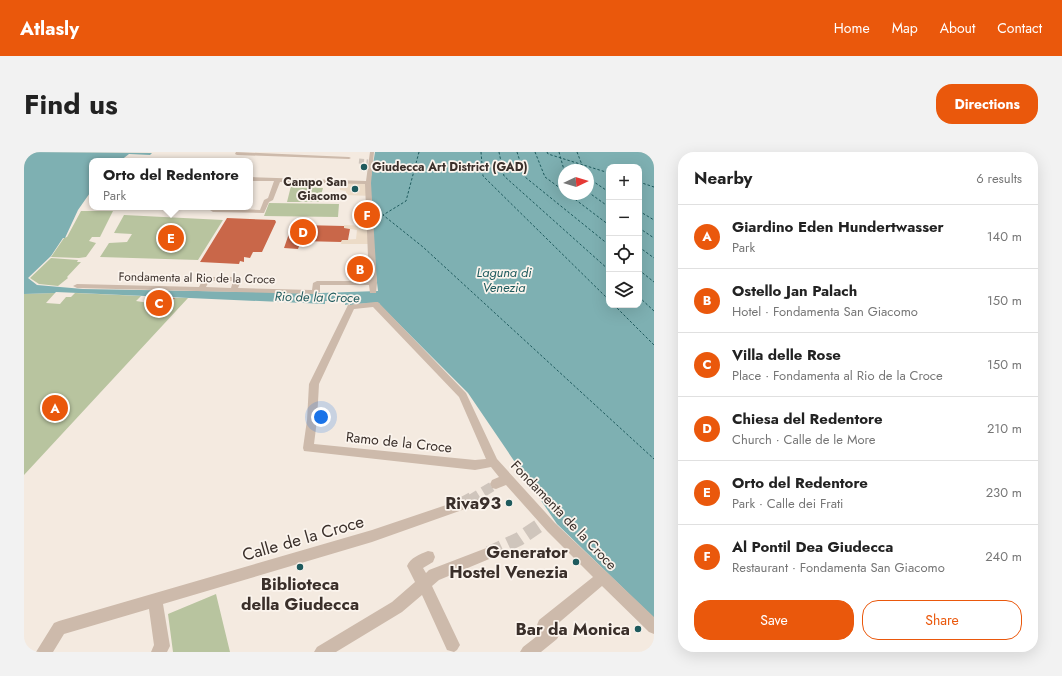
<!DOCTYPE html>
<meta charset="utf-8">
<style>
:root{--surface:#fff;--page:#f2f2f2;--text:#222;--muted:#767676;--line:#e0e0e0;--accent:#ea580c}
body{margin:0;font-family:Jost,sans-serif;background:var(--page);color:var(--text)}
.controls{position:absolute;right:12px;top:12px;display:grid;overflow:hidden;border-radius:8px;box-shadow:0 4px 16px #0002}
.controls button{width:36px;height:36px;display:grid;place-items:center;padding:0;border:0;border-bottom:1px solid var(--line);background:var(--surface);color:var(--text);font:20px sans-serif}
.compass{position:absolute;left:534px;top:12px;width:36px;height:36px;border-radius:50%;background:var(--surface);box-shadow:0 4px 16px #0002;rotate:86deg}
.you{position:absolute;left:297px;top:265px;width:14px;height:14px;margin:-10px;border:3px solid #fff;border-radius:50%;background:#1a73e8;box-shadow:0 0 0 6px #1a73e833}
.badge{display:grid;place-items:center;width:26px;height:26px;border-radius:50%;background:var(--accent);color:#fff;font-size:13px;font-weight:700}
.pin{position:absolute;translate:-50% -50%;border:2px solid #fff;box-shadow:0 1px 4px #0006}
.popup{position:absolute;left:65px;top:6px;width:164px;height:52px;box-sizing:border-box;display:grid;place-content:center;border-radius:8px;background:var(--surface);filter:drop-shadow(0 1px 3px #0005);font-size:13px;white-space:nowrap;color:var(--muted)}
.popup b{font-size:15px;color:var(--text)}
.popup::after{content:'';position:absolute;left:50%;top:100%;margin-left:-8px;border:8px solid transparent;border-top-color:var(--surface)}
.list{margin:0;padding:0;list-style:none}
h2{display:flex;justify-content:space-between;align-items:center;height:52px;margin:0;padding:0 16px;font-size:17px}
h2 small{font-size:13px;font-weight:400;color:var(--muted)}
.list li{display:grid;grid-template-columns:26px 1fr auto;gap:12px;align-items:center;box-sizing:border-box;height:64px;padding:0 16px;border-top:1px solid var(--line)}
.list b{display:block;font-size:15px;white-space:nowrap}
.list p{margin:0;font-size:13px;white-space:nowrap;color:var(--muted)}
.list em{font-size:13px;font-style:normal;color:var(--muted)}
.actions{display:flex;gap:8px;padding:12px 16px}
.actions a{flex:1;padding:9px 0;border:1px solid var(--accent);border-radius:16px;text-align:center;font-size:14px;color:var(--accent)}
.actions .main{background:var(--accent);color:#fff}
.icon{flex:none;width:22px;height:22px;fill:none;stroke:currentColor;stroke-width:2;stroke-linecap:round;stroke-linejoin:round}
.map{position:relative;flex:none;width:630px;height:500px;overflow:hidden;border-radius:16px}
header{display:flex;align-items:center;gap:24px;box-sizing:border-box;height:56px;padding:0 20px;background:var(--accent);color:#fff}
header strong{font-size:19px}
nav{display:flex;gap:22px;margin-inline-start:auto;font-size:14px}
.intro{display:flex;align-items:center;justify-content:space-between;box-sizing:border-box;height:96px;padding:0 24px}
h1{margin:0;font-size:28px}
.button{padding:10px 18px;border-radius:16px;background:var(--accent);color:#fff;font-size:14px;font-weight:700}
main{display:flex;gap:24px;padding:0 24px}
aside{flex:1;background:var(--surface);border-radius:16px;box-shadow:0 4px 16px #0002}
.map>svg:first-child{display:block}
.green{fill:#b8c49f}
.plaza{fill:#ecdbc7}
.water{fill:#7eb0b2;fill-rule:evenodd}
.lines{fill:none;stroke-linecap:round;stroke-linejoin:round}
.ferry{stroke:#1e5a5d;stroke-width:1;stroke-dasharray:2.5 2;stroke-linecap:butt}
.building{fill:#c96749}
.minor-tunnel-far2{stroke:#cfc5bc;stroke-width:5;stroke-dasharray:5 2.5;stroke-linecap:butt}
.minor-tunnel-far1{stroke:#cfc5bc;stroke-width:10;stroke-dasharray:10 5.5;stroke-linecap:butt}
.minor-tunnel{stroke:#cfc5bc;stroke-width:14;stroke-dasharray:14 7;stroke-linecap:butt}
.minor{fill:#cdbaab;fill-rule:evenodd}
.poi-dot{fill:#1e5a5d;stroke:#fbf4ed;stroke-width:1.5}
.labels{text-anchor:middle;dominant-baseline:central;stroke-width:3.5;stroke-linejoin:round;paint-order:stroke}
.far-poi-label{font-size:12px;font-weight:bold;fill:#3a2f2a;stroke:#fbf4ed;text-anchor:start}
.far-street-label{font-size:12px;fill:#3a2f2a;stroke:#fbf4ed}
.far-water-label{font-size:13px;font-style:italic;fill:#1e5a5d;stroke:#fbf4ed}
.street-label{font-size:14px;fill:#3a2f2a;stroke:#fbf4ed}
.near-poi-label{font-size:17px;font-weight:bold;fill:#3a2f2a;stroke:#fbf4ed;text-anchor:end}
.near-street-label{font-size:17px;fill:#3a2f2a;stroke:#fbf4ed}
</style>
<header>
<strong>Atlasly</strong>
<nav><a>Home</a><a>Map</a><a>About</a><a>Contact</a></nav>
</header>
<div class="intro"><h1>Find us</h1><a class="button">Directions</a></div>
<main>
<div class="map">
<svg width="630" height="500" viewBox="0 0 630 500">
<rect width="100%" height="100%" fill="#f4eae0"/>
<path class="green" d="M267,34l32,2 -4,14h-32z
M245,51l70,1 -1,13 -74,-1z
M57,59h32l-13,26h-8l-3,4 7,2 -10,14 -7,1 -28,-1 13,-19 3,-1z
M100,63l99,5 -25,40 -98,-3 9,-14 18,-1 5,-8 -18,-1z
M27,106l27,2 -1,2h4l-14,15 1,1 -10,8 -19,-2 -9,-6z
M31,141l-9,10 14,1 6,-7h5l4,-4 66,3 -5,5 20,3 -3,3 11,1 10,-10h14l-164,177v-181z
M192,442l14,58h-57l-5,-38z"/>
<path class="plaza" d="M324,30l22,1 1,13 -25,-1v-4l-6,-1v-2h7z
M320,73l26,1 1,18h-30l1,-4 14,-1 1,-9 -13,-2z"/>
<path class="water" d="M0,0l128,1 -2,2 -21,-1 -9,7h-28v29l-14,20 -13,28h-2l-12,18 -23,22 9,7 46,4 238,4 57,-2 -6,-50 -2,-58 5,-31h277l2,2v464l-97,-94 -89,-131 -88,-88 -1,-2 -24,1 -5,2v-2l-5,1v-4h-20v3l-269,-12 -1,1 -31,1zM585,15h30v138h-30zM540,18h24v24h-24z"/>
<g class="lines">
<path class="ferry" d="M395,0l-13,49 -23,14 40,32 231,212
M457,0l2,24 126,124
M475,0l5,24 105,94
M493,0l8,25 84,68
M511,0l10,25 19,14
M523,0l1,2 61,19
M535,0l5,18
M553,0l7,18
M564,26l21,14
M615,30l15,5
M564,40l21,15
M544,42l41,31
M615,59l15,9
M615,76l15,10
M615,95l15,11
M615,118l15,12
M615,145l15,14
M590,153l40,40"/>
</g>
<path class="building" d="M203,66l48,2 1,2 -14,30h-9l-3,6 -6,-1v5l-4,-1 -1,3 -39,-2z
M269,70l10,1 -1,2 42,1v2l6,1 -2,11h-6l-1,2 -40,-1 -3,8 -14,-1z
M138,145l13,1 -11,10 -11,-1z"/>
<g class="lines">
<path class="minor-tunnel-far2" d="M335,9l9,1"/>
<path class="minor-tunnel-far1" d="M446,348l26,-16"/>
<path class="minor-tunnel" d="M437,353l11,-6
M465,401l30,-14 21,-14"/>
<path class="minor" d="M212,0l113,5 2,1 -2,1 -112,-4 -2,-1z
M346,0h4l-3,31 6,100 -1,10h-6l-1,-8h-49v7l-4,2 -239,-6 -4,-2 4,-2 122,3 5,-10h34l4,2 -4,9 74,2 1,-7 4,-2h52l-4,-97 -85,-2 -7,18 -4,2 -5,11 -51,-1 -3,-2 1,-3h6l-1,1 44,2 4,-10 4,-2 6,-17h-24v-4l116,4zM185,129h24l-2,7 -25,-1z
M351,150h3l88,91 31,66 58,64 99,94v17l-5,-2 -47,-46 -47,40 5,8 -3,5 -16,13h-21l3,-5 18,-14 -4,-8 2,-5 54,-43 -46,-46 -41,-46 -10,4 -4,-1 -2,-4 2,-4 7,-3 -8,-10 -16,3 -171,-19 -1,-3 4,-28 2,-36 39,-79zM349,155l86,90 27,62 -11,1 -161,-16 3,-24 2,-36 35,-75z
M437,348l4,1 2,4 -2,4 -93,33 -209,62 7,42 -3,6h-16l3,-7 -5,-36 -85,25 -11,18h-17l18,-29 5,-2 313,-91z
M465,395l5,2 2,4 -2,4 -55,23 -7,6 28,59 -3,5 -3,2 -7,-2 -25,-55 -20,17 -66,40h-22l3,-5 75,-45 23,-20 -8,-16c3,-8 13,-12 21,-15l5,1 2,5 -2,5 -10,6 3,5 3,-3z"/>
</g>
<g class="poi-dot">
<circle cx="340" cy="15" r="4"/>
<circle cx="331" cy="37" r="4"/>
<circle cx="485" cy="351" r="4"/>
<circle cx="552" cy="410" r="4"/>
<circle cx="276" cy="415" r="4"/>
<circle cx="614" cy="477" r="4"/>
</g>
<g class="labels">
<g class="far-poi-label">
<text x="348" y="15">Giudecca Art District (GAD)</text>
<text x="323" y="30" text-anchor="end">Campo San<tspan x="323" dy="14">Giacomo</tspan></text>
</g>
<g class="far-street-label">
<text transform="translate(173 126) rotate(1)">Fondamenta al Rio de la Croce</text>
</g>
<g class="far-water-label">
<text x="480" y="120">Laguna di<tspan x="480" dy="15">Venezia</tspan></text>
<text transform="translate(293 145) rotate(1)">Rio de la Croce</text>
</g>
<g class="street-label">
<text transform="translate(375 290) rotate(6)">Ramo de la Croce</text>
<text transform="translate(540 363) rotate(46)">Fondamenta de la Croce</text>
</g>
<g class="near-poi-label">
<text x="477" y="351">Riva93</text>
<text x="544" y="400">Generator<tspan x="544" dy="20">Hostel Venezia</tspan></text>
<text x="276" y="432" text-anchor="middle">Biblioteca<tspan x="276" dy="20">della Giudecca</tspan></text>
<text x="606" y="477">Bar da Monica</text>
</g>
<g class="near-street-label">
<text transform="translate(279 386) rotate(-16)">Calle de la Croce</text>
</g>
</g>
</svg>
<div class="controls">
<button>+</button>
<button>−</button>
<button><svg class="icon" aria-label="locate" viewBox="0 0 24 24"><circle cx="12" cy="12" r="6"/><path d="M12 2v4M12 18v4M2 12h4M18 12h4"/></svg></button>
<button><svg class="icon" aria-label="layers" viewBox="0 0 24 24"><path d="M12 4l9 5-9 5-9-5zM3 14l9 5 9-5"/></svg></button>
</div>
<svg class="compass" viewBox="-18 -18 36 36"><path d="M0-13l5 13h-10z" fill="#e53935"/><path d="M0 13l5-13h-10z" fill="#767676"/></svg>
<div class="you"></div>
<div class="pin badge" style="left:31px;top:256px">A</div>
<div class="pin badge" style="left:336px;top:117px">B</div>
<div class="pin badge" style="left:135px;top:151px">C</div>
<div class="pin badge" style="left:279px;top:80px">D</div>
<div class="pin badge" style="left:147px;top:86px">E</div>
<div class="popup"><b>Orto del Redentore</b>Park</div>
<div class="pin badge" style="left:343px;top:63px">F</div>
</div>
<aside>
<h2>Nearby<small>6 results</small></h2>
<ul class="list">
<li><span class="badge">A</span><div><b>Giardino Eden Hundertwasser</b><p>Park</p></div><em>140 m</em></li>
<li><span class="badge">B</span><div><b>Ostello Jan Palach</b><p>Hotel · Fondamenta San Giacomo</p></div><em>150 m</em></li>
<li><span class="badge">C</span><div><b>Villa delle Rose</b><p>Place · Fondamenta al Rio de la Croce</p></div><em>150 m</em></li>
<li><span class="badge">D</span><div><b>Chiesa del Redentore</b><p>Church · Calle de le More</p></div><em>210 m</em></li>
<li><span class="badge">E</span><div><b>Orto del Redentore</b><p>Park · Calle dei Frati</p></div><em>230 m</em></li>
<li><span class="badge">F</span><div><b>Al Pontil Dea Giudecca</b><p>Restaurant · Fondamenta San Giacomo</p></div><em>240 m</em></li>
</ul>
<div class="actions"><a class="main">Save</a><a>Share</a></div>
</aside>
</main>
